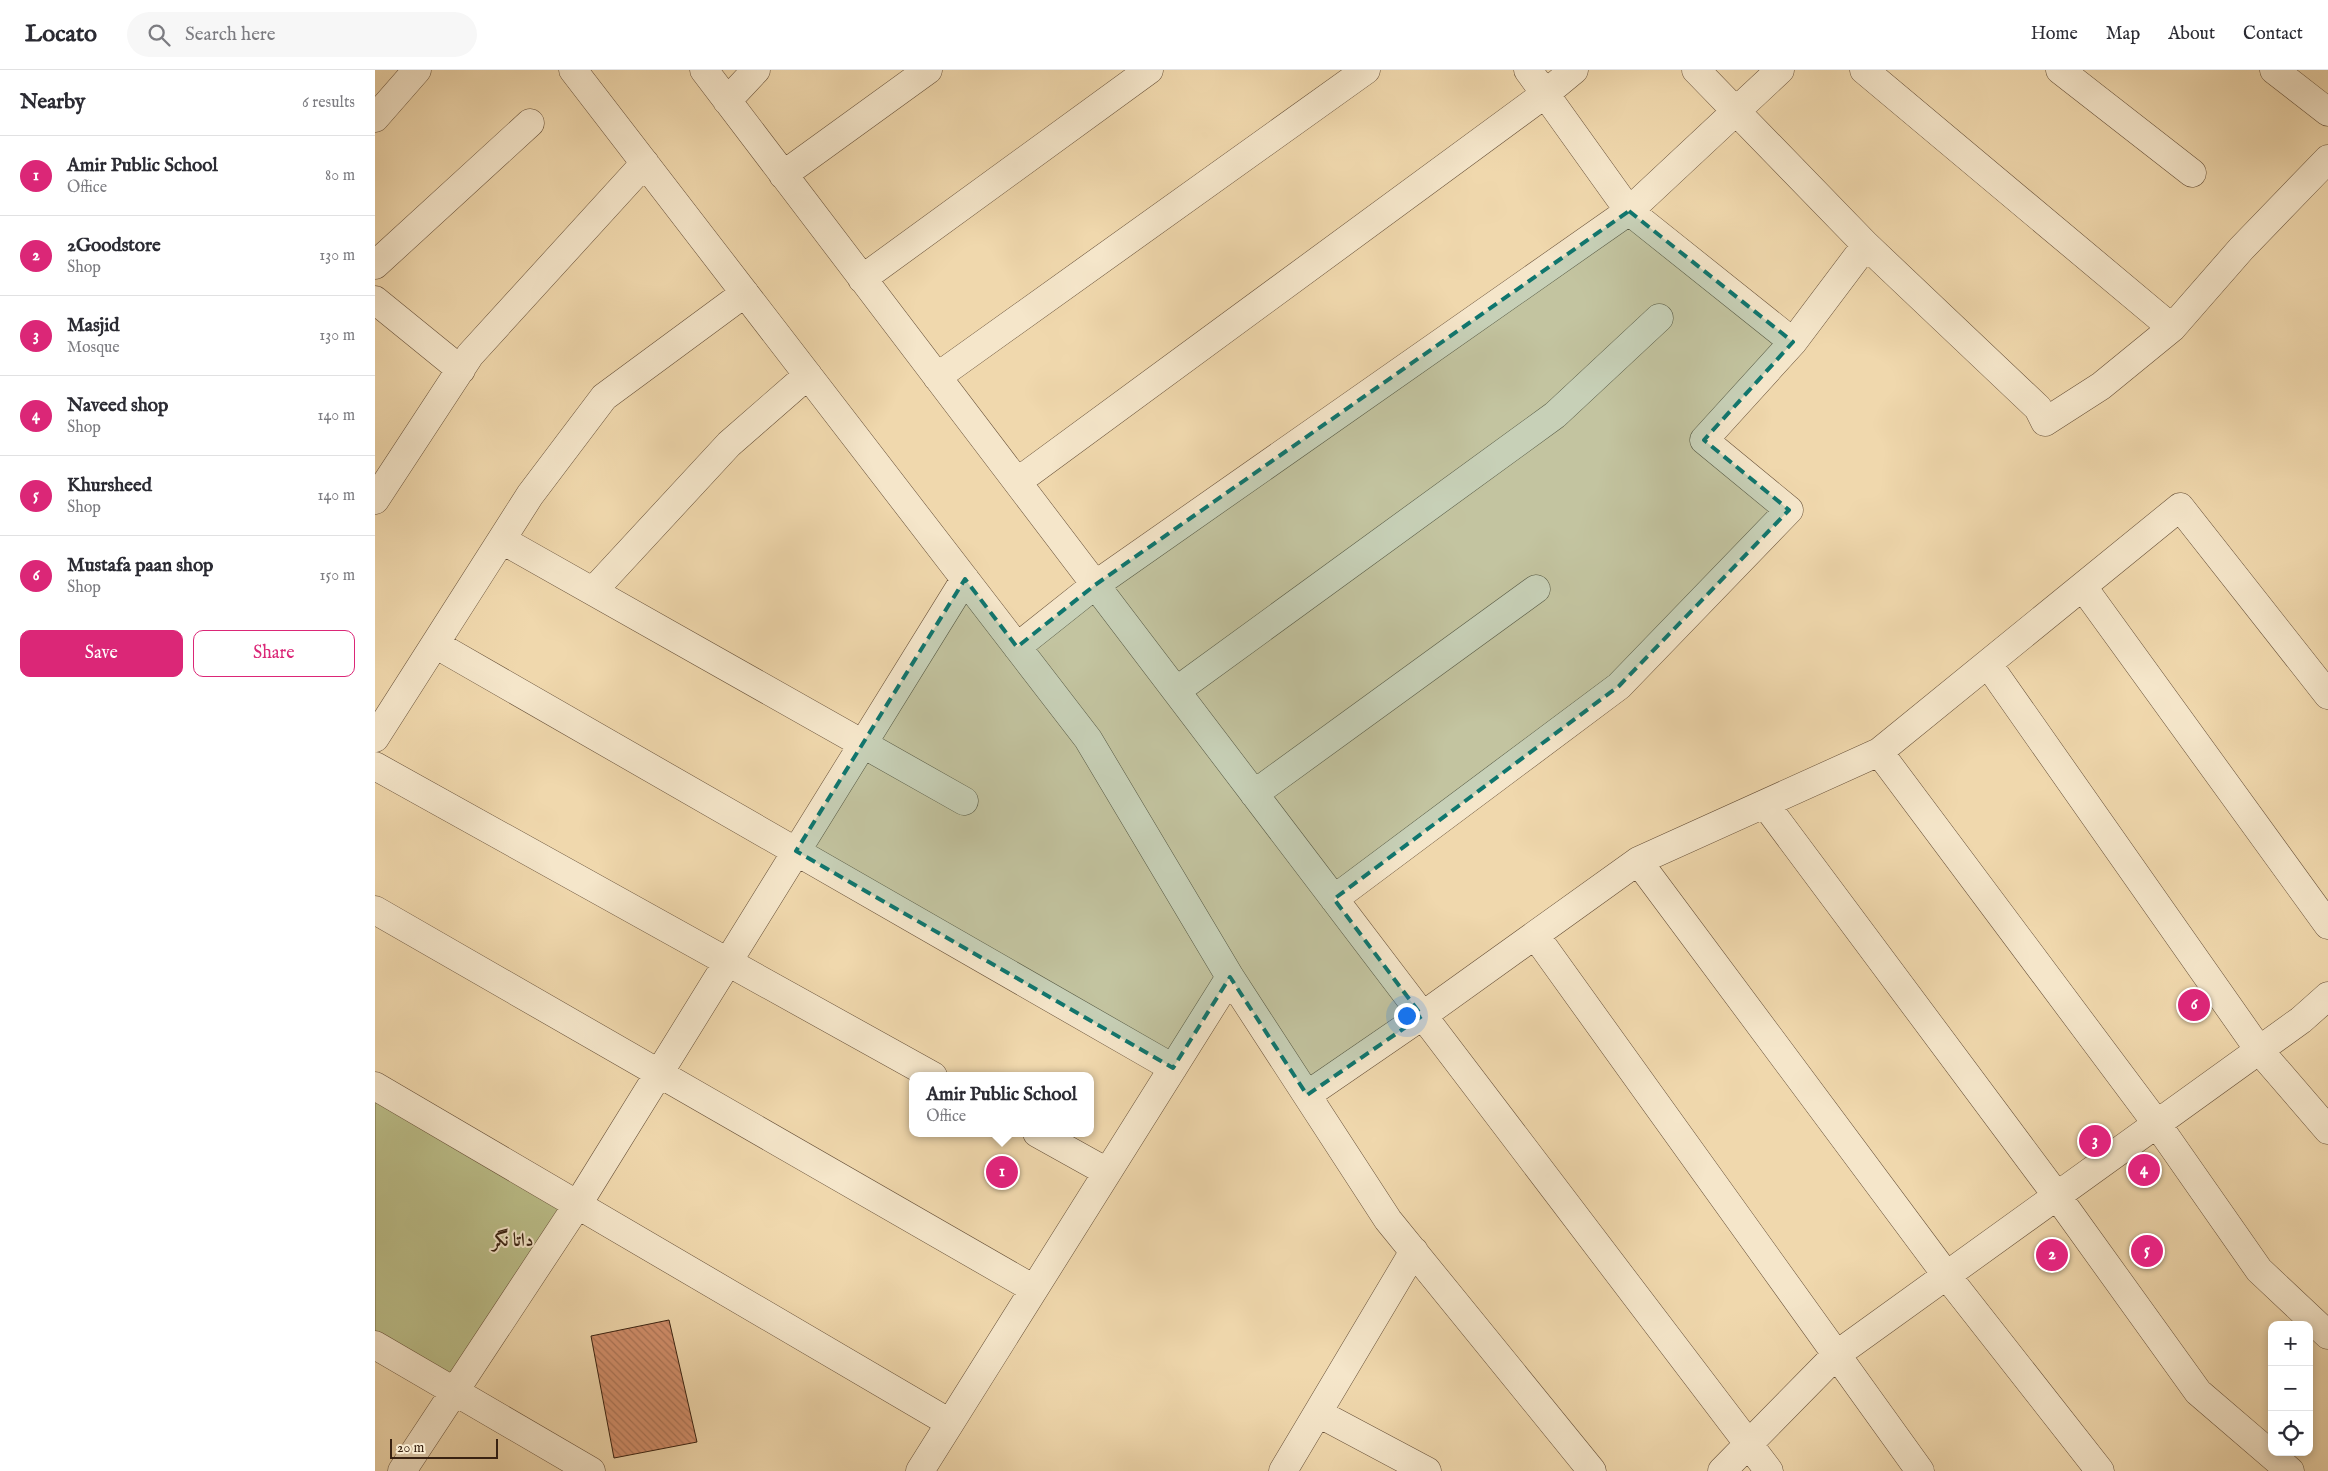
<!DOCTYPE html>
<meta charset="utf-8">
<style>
:root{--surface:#fff;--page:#f7f7f7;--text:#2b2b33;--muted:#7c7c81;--line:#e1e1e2;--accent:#db2777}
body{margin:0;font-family:"IM FELL English",Amiri,serif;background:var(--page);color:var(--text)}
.controls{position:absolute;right:15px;bottom:15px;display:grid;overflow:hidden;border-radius:10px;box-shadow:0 2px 8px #0003}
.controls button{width:45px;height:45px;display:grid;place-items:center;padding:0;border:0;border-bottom:1px solid var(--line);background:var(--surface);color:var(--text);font:25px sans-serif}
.scale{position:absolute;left:15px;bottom:12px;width:108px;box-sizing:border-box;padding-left:5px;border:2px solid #392211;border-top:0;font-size:14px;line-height:18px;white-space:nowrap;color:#392211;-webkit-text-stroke:4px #f5e6ca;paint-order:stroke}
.you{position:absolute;left:1031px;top:945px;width:18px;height:18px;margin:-12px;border:4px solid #fff;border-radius:50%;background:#1a73e8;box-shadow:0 0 0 8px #1a73e833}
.badge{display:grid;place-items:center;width:32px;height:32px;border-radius:50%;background:var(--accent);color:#fff;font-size:16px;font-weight:700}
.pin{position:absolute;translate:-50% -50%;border:2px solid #fff;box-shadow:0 1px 5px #0006}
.popup{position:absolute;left:534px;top:1002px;width:185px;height:65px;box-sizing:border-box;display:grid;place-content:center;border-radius:10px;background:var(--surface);filter:drop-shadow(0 1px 4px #0005);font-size:16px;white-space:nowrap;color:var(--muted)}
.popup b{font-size:19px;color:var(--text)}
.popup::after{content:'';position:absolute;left:50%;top:100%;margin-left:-10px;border:10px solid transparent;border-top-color:var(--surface)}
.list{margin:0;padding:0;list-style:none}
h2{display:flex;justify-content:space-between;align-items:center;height:65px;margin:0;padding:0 20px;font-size:21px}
h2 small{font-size:16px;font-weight:400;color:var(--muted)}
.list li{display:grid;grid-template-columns:32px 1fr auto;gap:15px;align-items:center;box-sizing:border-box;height:80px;padding:0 20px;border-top:1px solid var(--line)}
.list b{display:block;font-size:19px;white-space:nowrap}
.list p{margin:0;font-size:16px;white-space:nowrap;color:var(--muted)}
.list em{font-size:16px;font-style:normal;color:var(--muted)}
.actions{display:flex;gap:10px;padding:15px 20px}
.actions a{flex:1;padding:11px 0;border:1px solid var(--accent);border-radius:10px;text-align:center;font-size:18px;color:var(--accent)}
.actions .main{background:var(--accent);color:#fff}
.icon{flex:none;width:28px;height:28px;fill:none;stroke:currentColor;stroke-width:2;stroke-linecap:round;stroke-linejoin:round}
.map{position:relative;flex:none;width:1953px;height:1401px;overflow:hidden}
header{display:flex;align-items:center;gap:30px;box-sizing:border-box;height:70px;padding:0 25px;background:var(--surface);border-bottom:1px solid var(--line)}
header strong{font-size:24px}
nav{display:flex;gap:28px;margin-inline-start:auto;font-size:18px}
.search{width:350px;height:45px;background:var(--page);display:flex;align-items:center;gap:12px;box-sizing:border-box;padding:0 18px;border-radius:28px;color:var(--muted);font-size:19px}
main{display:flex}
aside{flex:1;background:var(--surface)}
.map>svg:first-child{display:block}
.green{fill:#bbbe89;stroke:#7a704d}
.building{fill:url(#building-back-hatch);stroke:#392211}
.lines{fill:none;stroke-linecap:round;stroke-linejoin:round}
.minor-casing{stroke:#675038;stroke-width:29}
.minor{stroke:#f5e6ca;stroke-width:28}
.marked{fill:#0f766e;fill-opacity:0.2;stroke:#0f766e;stroke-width:4;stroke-dasharray:10 6;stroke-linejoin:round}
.labels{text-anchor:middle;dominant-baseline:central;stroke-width:4;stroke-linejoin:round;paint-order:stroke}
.neighbourhood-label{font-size:19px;font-weight:bold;fill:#392211;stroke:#f5e6ca}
</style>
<header>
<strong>Locato</strong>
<div class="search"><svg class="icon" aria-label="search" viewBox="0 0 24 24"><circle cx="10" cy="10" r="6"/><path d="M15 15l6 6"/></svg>Search here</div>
<nav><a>Home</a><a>Map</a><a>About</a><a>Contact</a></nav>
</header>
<main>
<aside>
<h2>Nearby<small>6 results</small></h2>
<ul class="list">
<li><span class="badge">1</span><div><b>Amir Public School</b><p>Office</p></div><em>80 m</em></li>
<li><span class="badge">2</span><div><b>2Goodstore</b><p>Shop</p></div><em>130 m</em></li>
<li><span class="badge">3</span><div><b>Masjid</b><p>Mosque</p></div><em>130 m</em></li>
<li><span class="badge">4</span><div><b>Naveed shop</b><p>Shop</p></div><em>140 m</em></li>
<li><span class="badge">5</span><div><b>Khursheed</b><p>Shop</p></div><em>140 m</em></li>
<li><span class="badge">6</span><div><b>Mustafa paan shop</b><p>Shop</p></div><em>150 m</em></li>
</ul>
<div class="actions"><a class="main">Save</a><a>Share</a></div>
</aside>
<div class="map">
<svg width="1953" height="1401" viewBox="0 0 1953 1401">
<defs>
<pattern id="building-back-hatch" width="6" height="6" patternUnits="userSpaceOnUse" patternTransform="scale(1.25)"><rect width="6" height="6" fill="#d3906d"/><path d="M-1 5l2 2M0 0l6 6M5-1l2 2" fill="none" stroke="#ac7558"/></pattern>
</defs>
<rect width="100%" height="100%" fill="#f0d8ad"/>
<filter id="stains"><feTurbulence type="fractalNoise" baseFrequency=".004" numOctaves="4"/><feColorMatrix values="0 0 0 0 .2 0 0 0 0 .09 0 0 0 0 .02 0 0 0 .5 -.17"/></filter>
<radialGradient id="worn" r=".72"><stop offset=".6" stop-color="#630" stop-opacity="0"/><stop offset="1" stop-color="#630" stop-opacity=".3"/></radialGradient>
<path class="green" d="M0,1016l203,118 -123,186 -80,-48z"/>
<path class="building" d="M294,1250l28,122 -83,16 -23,-122z"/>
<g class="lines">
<g class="minor-casing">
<path id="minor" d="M198,0l515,669 142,238 158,243 204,251
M329,0l1065,1401
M1153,0l101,141 164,131
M1321,0l170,175 172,163 7,14 56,-36 71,-58 69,-79 87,-90
M1489,0l308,258
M1685,0l132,103
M1899,0l54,42
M352,31l29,-31
M0,48l42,-48
M408,105l145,-105
M0,195l155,-142
M487,209l287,-209
M0,230l86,70
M562,307l429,-307
M642,412l528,-388 29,-24
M0,430l95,-145 175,-192
M127,470l462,261
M1708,517l245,338
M218,521l136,-147 79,-69
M60,574l738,424
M642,577l78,-62 534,-374 151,-141
M1613,594l271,386 69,80
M801,621l379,-276 104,-97
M0,668l155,-243 74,-98 141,-104
M1504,682l278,372 102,146 69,65
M0,696l558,310
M879,724l282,-205
M1390,734l292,392 141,196 92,79
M1263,791l309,415 153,195
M959,829l285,-213 170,-176 -85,-70 89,-98 73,-97
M0,840l659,379
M1160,865l385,536
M0,1016l575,337
M932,1025l115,-79 216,-155 241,-109 301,-245 148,188
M662,1063l70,39
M0,1275l216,126
M943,1343l109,58
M27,1401l176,-267 387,-625
M545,1401l310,-494
M908,1401l131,-220
M1347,1401l114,-116 465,-335 27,-24"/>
</g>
<use href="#minor" class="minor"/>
</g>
<path class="marked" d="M1254,141l164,131 -89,98 85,70 -170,176 -285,213 88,117 -115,79 -77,-118 -57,91 -377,-217 169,-272 52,68 78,-62z"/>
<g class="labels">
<g class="neighbourhood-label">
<text x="138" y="1171">داتا نگر</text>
</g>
</g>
<rect width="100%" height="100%" filter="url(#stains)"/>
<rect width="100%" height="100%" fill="url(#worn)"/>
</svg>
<div class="controls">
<button>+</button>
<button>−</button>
<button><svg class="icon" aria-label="locate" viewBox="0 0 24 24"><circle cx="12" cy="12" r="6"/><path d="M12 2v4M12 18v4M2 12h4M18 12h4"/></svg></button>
</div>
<div class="scale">20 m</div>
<div class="you"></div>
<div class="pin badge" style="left:627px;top:1102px">1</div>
<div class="popup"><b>Amir Public School</b>Office</div>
<div class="pin badge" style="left:1677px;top:1185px">2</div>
<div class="pin badge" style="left:1720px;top:1071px">3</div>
<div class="pin badge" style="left:1769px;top:1100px">4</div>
<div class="pin badge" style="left:1772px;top:1181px">5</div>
<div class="pin badge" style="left:1819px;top:935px">6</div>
</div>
</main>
